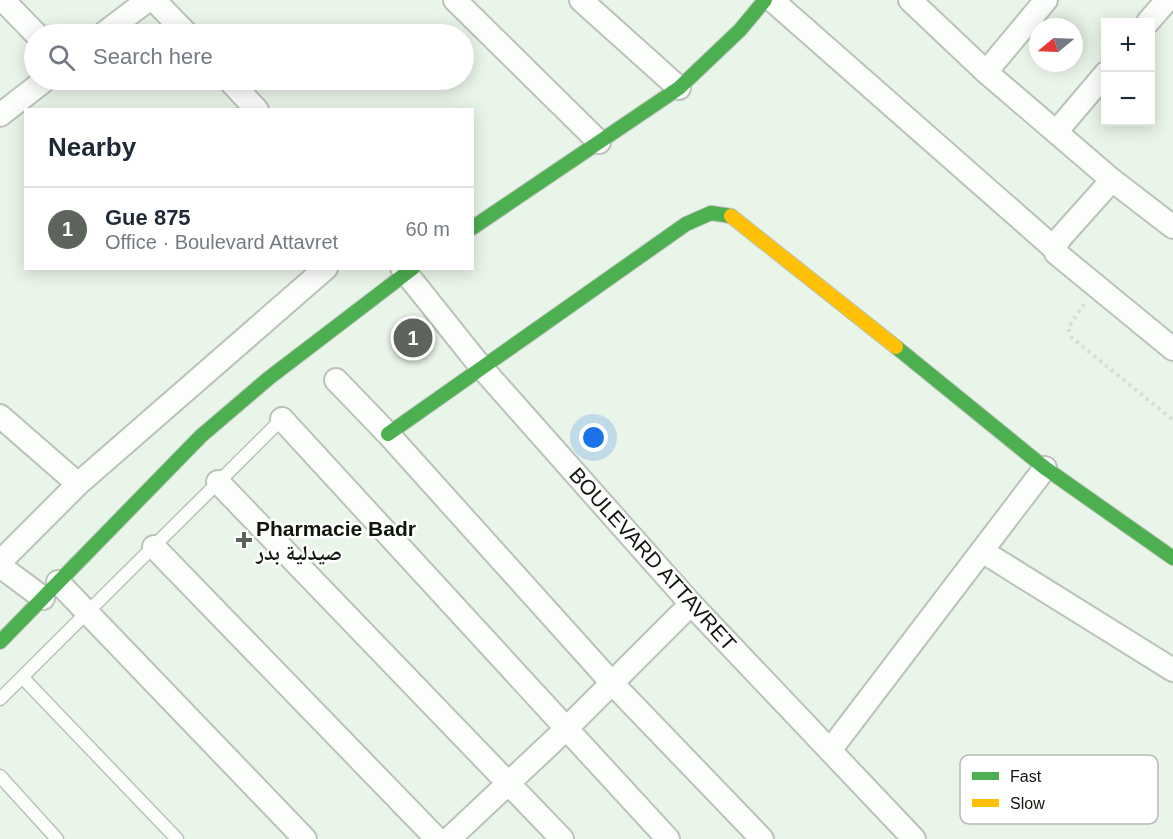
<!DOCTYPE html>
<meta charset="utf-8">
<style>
:root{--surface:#fff;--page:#f2f2f3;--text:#1f2937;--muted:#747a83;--line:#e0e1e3;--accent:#5c645b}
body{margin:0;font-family:Arial,"Noto Naskh Arabic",sans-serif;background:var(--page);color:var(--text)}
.controls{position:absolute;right:18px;top:18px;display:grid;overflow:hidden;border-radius:0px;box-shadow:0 3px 15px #0003}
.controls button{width:54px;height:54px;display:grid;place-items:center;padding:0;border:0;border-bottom:2px solid var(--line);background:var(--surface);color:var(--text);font:30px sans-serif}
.compass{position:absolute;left:1029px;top:18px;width:54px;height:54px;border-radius:50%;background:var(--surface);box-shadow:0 3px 15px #0003;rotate:251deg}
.you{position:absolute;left:594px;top:438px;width:21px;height:21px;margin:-15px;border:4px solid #fff;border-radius:50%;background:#1a73e8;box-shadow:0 0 0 9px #1a73e833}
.badge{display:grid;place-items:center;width:39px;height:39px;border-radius:50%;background:var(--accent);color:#fff;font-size:20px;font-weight:700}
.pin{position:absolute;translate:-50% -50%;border:3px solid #fff;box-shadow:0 2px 6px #0006}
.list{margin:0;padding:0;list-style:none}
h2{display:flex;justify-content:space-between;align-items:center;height:78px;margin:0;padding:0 24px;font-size:26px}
h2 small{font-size:20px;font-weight:400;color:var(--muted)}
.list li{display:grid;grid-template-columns:39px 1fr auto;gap:18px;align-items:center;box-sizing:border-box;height:84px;padding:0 24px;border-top:2px solid var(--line)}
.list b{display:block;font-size:22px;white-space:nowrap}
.list p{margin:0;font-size:20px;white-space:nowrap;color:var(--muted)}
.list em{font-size:20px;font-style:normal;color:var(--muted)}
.icon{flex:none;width:33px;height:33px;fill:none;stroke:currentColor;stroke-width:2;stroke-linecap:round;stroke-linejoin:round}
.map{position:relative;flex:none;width:1173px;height:839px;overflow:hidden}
.search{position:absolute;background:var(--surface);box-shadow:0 3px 15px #0003;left:24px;top:24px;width:450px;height:66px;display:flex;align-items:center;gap:15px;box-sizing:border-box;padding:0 21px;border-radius:33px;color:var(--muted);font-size:22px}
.panel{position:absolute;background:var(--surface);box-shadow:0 3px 15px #0003;left:24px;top:108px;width:450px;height:162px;border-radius:0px}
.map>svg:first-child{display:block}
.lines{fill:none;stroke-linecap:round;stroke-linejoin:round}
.lane-casing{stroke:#bac2b9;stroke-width:15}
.street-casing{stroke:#bac2b9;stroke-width:26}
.fast-casing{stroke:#bac2b9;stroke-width:16}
.slow-casing{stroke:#bac2b9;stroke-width:16}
.path{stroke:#d9dcd8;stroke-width:4;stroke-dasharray:3 4.5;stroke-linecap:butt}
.lane{stroke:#fcfefc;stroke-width:12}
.street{stroke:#fcfefc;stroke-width:22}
.fast{stroke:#4caf50;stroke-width:14}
.slow{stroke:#ffc107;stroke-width:14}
.poi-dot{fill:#5c645b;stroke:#fff;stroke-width:2}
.labels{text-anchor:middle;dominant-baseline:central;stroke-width:5;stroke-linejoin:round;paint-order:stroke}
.poi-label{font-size:21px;font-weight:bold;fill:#10160e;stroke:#fff;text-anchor:start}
.street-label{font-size:21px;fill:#10160e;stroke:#fff}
.key{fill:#fff;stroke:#b7b9b7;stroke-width:1.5}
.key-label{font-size:16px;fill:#10160e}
</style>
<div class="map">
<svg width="1173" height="839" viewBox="0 0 1173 839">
<rect width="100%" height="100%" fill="#eaf5e9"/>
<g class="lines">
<g class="lane-casing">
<path id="lane" d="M22,677l155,162
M0,699l282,-280
M0,776l57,63"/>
</g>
<g class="street-casing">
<path id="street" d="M3,0l33,34
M154,0l33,34
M455,0l144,142
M581,0l98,88
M772,0l283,249
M910,0l76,72 126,108 61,47
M1148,22l19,-22
M103,34l45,-34
M986,72l60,-72
M229,80l28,30
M0,115l45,-35
M1056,132l50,-59
M1112,180l-51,57 -5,8v8l117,96
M402,268l79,99 210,237 223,235
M336,380l52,54 224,249 150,156
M0,416l78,68
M282,419l386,420
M218,482l344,357
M154,547l283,292
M982,551l191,119
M0,562l78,-78 248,-216
M0,566l43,32
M58,582l247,257
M831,749l214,-281
M449,839l117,-110 125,-125"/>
</g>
<g class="fast-casing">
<path id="fast" d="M472,228l207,-140 61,-58 25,-30
M896,347l149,121 128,90
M388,434l298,-210 25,-11 20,3
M0,642l201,-206 68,-58 144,-110"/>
</g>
<g class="slow-casing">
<path id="slow" d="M731,216l165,131"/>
</g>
<path class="path" d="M1084,304l-16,24 4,10 101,82"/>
<use href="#lane" class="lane"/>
<use href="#street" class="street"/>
<use href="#fast" class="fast"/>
<use href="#slow" class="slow"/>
</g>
<path class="poi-dot" d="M241 531h6v6h6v6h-6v6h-6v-6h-6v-6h6z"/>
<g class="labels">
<g class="poi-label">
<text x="256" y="528">Pharmacie Badr<tspan x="256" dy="24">صيدلية بدر</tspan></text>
</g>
<g class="street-label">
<text transform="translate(653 559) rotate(48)">BOULEVARD ATTAVRET</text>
</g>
</g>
<rect x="960" y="755" width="198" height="69" rx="9" class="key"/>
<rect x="972" y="772" width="27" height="8" fill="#4caf50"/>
<rect x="972" y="799" width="27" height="8" fill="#ffc107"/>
<g class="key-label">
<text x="1010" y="782">Fast</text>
<text x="1010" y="809">Slow</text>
</g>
</svg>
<div class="controls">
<button>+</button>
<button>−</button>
</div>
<svg class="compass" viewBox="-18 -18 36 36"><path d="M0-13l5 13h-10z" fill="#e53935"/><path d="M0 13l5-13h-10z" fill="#747a83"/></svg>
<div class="you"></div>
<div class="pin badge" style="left:413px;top:338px">1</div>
<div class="search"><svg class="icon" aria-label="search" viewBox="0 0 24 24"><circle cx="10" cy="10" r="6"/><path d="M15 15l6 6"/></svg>Search here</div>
<section class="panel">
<h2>Nearby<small></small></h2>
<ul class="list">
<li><span class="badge">1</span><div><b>Gue 875</b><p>Office · Boulevard Attavret</p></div><em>60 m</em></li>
</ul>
</section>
</div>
